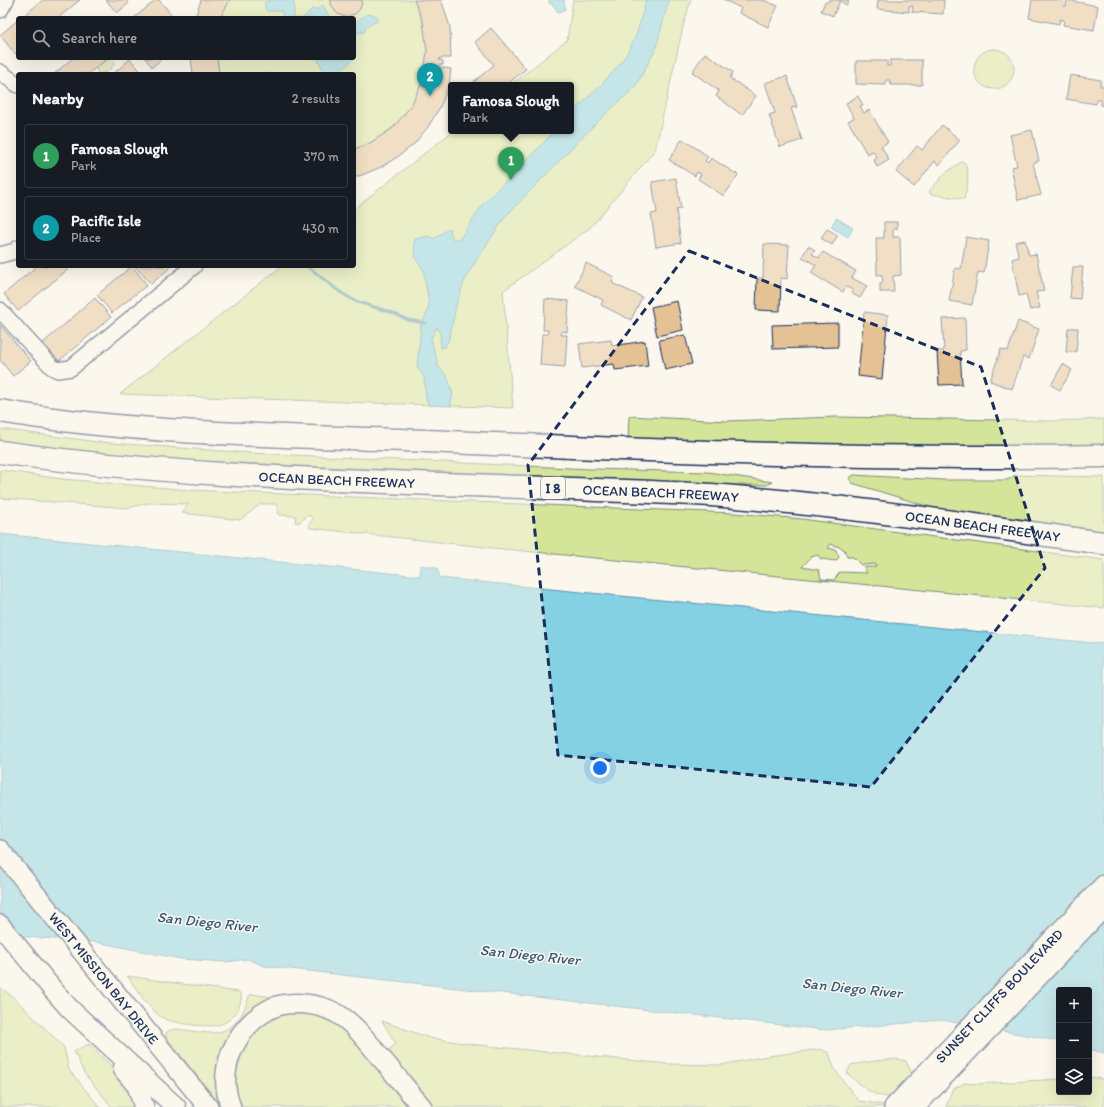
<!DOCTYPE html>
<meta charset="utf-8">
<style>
:root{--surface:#171b24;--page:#20242c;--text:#f1f3f6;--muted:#9ea1a6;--line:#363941;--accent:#7c3aed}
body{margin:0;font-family:Itim,sans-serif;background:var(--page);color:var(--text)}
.controls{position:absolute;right:12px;bottom:12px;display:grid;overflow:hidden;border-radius:4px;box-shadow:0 4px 16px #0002}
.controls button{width:36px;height:36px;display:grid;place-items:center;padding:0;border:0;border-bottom:1px solid var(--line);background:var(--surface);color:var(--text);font:20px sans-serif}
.you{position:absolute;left:600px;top:768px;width:14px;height:14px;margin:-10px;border:3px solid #fff;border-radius:50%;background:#1a73e8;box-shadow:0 0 0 6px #1a73e833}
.badge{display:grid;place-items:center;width:26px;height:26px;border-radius:50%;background:var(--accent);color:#fff;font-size:13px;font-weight:700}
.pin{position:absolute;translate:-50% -33px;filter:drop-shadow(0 1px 2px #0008)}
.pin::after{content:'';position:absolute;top:21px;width:14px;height:12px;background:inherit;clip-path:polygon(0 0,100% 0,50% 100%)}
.popup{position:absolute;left:448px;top:82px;width:126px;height:52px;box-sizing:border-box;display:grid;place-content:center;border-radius:4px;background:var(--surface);filter:drop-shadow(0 1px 3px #0005);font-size:13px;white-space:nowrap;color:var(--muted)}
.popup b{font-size:15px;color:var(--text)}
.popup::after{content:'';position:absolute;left:50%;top:100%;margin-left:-8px;border:8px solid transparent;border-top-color:var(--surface)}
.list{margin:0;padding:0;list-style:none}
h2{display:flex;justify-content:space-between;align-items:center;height:52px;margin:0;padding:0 16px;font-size:17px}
h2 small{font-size:13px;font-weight:400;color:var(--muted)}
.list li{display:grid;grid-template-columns:26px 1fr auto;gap:12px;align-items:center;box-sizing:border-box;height:64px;margin:0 8px 8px;padding:0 8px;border:1px solid var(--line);border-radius:4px}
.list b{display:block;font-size:15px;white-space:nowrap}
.list p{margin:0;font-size:13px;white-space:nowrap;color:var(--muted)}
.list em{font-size:13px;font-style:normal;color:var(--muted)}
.icon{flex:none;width:22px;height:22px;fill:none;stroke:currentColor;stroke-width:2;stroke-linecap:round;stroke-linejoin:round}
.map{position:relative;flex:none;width:1104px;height:1107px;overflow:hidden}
.search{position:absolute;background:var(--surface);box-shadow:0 4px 16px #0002;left:16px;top:16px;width:340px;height:44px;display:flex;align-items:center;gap:10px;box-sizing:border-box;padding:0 14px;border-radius:4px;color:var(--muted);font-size:15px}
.panel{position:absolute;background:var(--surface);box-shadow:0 4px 16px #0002;left:16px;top:72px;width:340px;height:196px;border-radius:4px}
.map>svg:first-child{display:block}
.green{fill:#d4e599;stroke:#788a7c;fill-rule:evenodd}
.water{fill:#84d1e3;stroke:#5a90ae}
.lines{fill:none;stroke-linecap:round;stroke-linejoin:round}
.stream{stroke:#5a90ae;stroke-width:3}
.building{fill:#e4c295;stroke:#1b2f5e}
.minor-casing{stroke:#1b2f5e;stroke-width:18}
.major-casing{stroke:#1b2f5e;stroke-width:22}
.highway-casing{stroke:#1b2f5e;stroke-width:25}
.minor{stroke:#fbf7ec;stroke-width:15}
.major{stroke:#fbf7ec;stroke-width:19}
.highway{stroke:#fbf7ec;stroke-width:22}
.marked{fill:none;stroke:#1b2f5e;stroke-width:3;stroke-dasharray:8 5;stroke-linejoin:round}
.labels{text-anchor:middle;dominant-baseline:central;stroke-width:3;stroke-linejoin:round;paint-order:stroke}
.shield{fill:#fbf7ec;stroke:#5e6b89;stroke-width:1}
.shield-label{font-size:13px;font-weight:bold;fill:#1b2f5e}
.street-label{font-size:14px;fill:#1b2f5e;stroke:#fbf7ec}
.water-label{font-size:15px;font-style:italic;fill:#35587f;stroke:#fbf7ec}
</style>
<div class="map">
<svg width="1104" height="1107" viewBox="0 0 1104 1107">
<rect width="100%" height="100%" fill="#fbf7ec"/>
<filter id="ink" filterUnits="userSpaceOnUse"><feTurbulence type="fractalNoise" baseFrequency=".025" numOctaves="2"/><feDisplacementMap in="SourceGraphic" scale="8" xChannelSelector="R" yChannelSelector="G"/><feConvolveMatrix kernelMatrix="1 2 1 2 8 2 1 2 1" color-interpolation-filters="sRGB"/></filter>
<g filter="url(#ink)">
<path class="green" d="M230,0h184c3,7 7,15 9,23 15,53 -17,111 -69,126v-75h-135l-2,-16h137v-40h-132v-4z
M573,0h118l-8,27 -28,123 -64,77 -88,64 10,117 -393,-14 162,-128h72v-57l99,-78h118v-46h-60l56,-45z
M974 69a20 20 0 1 1 40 0a20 20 0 1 1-40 0Z
M109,59l5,2v4l-7,7 -9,2 -2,-7z
M961,162h3c7,9 3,27 0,37l-34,-5 -1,-2 15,-18z
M629,416l98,5 109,-4 215,4 53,-2v28l-260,-1 -216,-6z
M0,429l98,13 153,11 340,16 117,3 64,10 -5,3h-40l-14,3 -509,-22 -204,-23z
M0,470l62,9 127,11 544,23 69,6 302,41v48l-611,-60 -183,-20 -1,-4 4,-5 -4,-4 -11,8 -3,-1 1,-6 -17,-1 -2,-11h-16l-21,16 -58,-7 6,-9 -40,-1 -20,5 -128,-10zM831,544l13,5 3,8h6l8,8 15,-1 -1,3h-11l3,6 -27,-1 -6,8 -13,-1 -2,-9 -17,-3 9,-10 7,-2 3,4 15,2 3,-4 -3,-7 -8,-2z
M854,475l89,5h64l9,-5 88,2v59l-158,-24 -94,-29 -3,-5z
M127,976l111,16 3,2c1,5 -1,10 -3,15 -3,8 -12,14 -20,16 -10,3 -47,-2 -55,-7 -15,-9 -25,-28 -36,-42z
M0,987l13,10 51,50 5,23 31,37h-100z
M252,994l21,3 3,7 -29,18 -24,78 -5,2 -52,-65v-4c5,-5 12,-4 18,-3 9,1 19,3 28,3 22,-1 32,-19 37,-37z
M305,1012l26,8 18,13 63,74h-173l-2,-4 -3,-34 15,-34 15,-12 18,-10z
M382,1021l48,17 48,7 190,19 53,1 40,-8 60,-8 8,4 6,17 24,31 26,4 -2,2h-451l-25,-26 -22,-28 11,-9z
M89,1044l26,26 14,19 8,18h-25l-28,-34 -10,-22z
M898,1059l8,2 6,13 -22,23c-18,0 -30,-12 -43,-24l4,-8 23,-4z
M1092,1077l12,3v27h-158l6,-17 12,-7 13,1 82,-5v13h30v-14z"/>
<path class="water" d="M270,0h23c3,6 0,12 1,18h-11l-1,-6c-9,-4 -18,6 -17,-9z
M549,0h15l1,8 -2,3 -5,1 -4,-6 -5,-3z
M646,0h23l-14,51 -20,36 -39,36 -91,94 -24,36 -15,24 -9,25 -8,37 -4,8 -4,1 -1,-15 -3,-6 -6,11 7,28 9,10 6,18 -3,12 -21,-1 -3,-6 -2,-22 -7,-10 4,-42 6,-12 2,-10 -6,-34 -7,-10 -2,-13 1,-7 13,-3 6,3 14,-10h2l2,9 7,2 24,-36 72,-73h16v-17c21,-22 48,-42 61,-70 7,-14 10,-29 14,-44z
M323,5l7,13h-27l9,-9h6z
M368,14l9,2v5l-10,5 -3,6 -9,1 -1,2v-12c5,-2 8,-8 14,-9z
M354,49c4,12 -9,15 -14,25h-15l-8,-16h37z
M836,218l17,10 -5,9 -17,-10z
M0,534l420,42 1,-11 16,3 3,10 664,66v409l-15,-4v-59h-30v51l-118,-21 -115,10 -562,-64 -16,-7 -22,3 -45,-3 -85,-17 -96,-7z"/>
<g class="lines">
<path class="stream" d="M308,267l32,25 15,9 38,12 15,7 17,3"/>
</g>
<path class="building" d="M43,0h37l-22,18h-37z
M106,0h20l3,3 -12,10z
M156,0h3l12,14 -4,4h-33z
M201,0h29l-8,14v4h-27z
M331,0h31v2l-2,7 -5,5 -10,3 -7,-3 -3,-3 -4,-7z
M414,0h27l2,5 7,22 1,31h-11l-1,2 4,1v4h-4l-1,2 13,2 -2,16 -9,22 -12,20 -13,16 -16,13 -18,11 -19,8 -8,2v-28l13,-4 26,-17 18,-22 12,-26 4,-29 -4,-29z
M724,0h39l15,6 -10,21 -29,-14 2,-5z
M829,0h20l-2,5 -7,-4 -7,15 -12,-5 4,-9 2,1z
M878,0h66l-1,14 -31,-2 1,-6h-4v6l-32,-3z
M1032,0h32l-1,6h3l1,-6 31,6 -4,24 -31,-5 1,-5 -4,-1 -1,5 -30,-6z
M18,20v31l-3,3 -15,-19z
M491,28l35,41 -20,16h-36l24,-20 -19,-23z
M705,53l28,19 -3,6 26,18 -14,19 -26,-19 3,-5 -27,-19z
M73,58h35l-20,16h-34z
M145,58h18l-11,9z
M191,58h26l2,16h-26z
M130,59l13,15h-30z
M890,60h32v25h-31l-1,-5h-4v5l-30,-1v-23h31v5h3z
M1070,75l31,5 -1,6h4v-3v23l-3,-1v-5l-4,-1 -1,5 -30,-5z
M787,76l10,31 -6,1 11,32 -22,7 -11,-32 6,-2 -10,-30z
M858,96l5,9 -3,1 4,7 5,-3 19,32 -7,4 8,14 -12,7 -3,-7 3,-2 -4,-7 -6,3 -19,-33 6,-3 -8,-15z
M942,125l18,15 -21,25 -4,-4 -21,26 -18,-15 21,-26 5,4z
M1032,130l7,31 -6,2 8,32 -23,5 -7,-33 6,-1 -7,-31z
M682,139l26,17 -3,5 3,2 3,-5 27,17 -14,21 -26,-17 3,-5 -4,-2 -2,4 -26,-16z
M676,178l5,31 -5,1 5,33 -25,4 -5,-33 6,-1 -5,-31z
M884,222h13v7h-4v8h7l1,38 -8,1 1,16h-14v-9h3l-1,-8h-5l-1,-37h8z
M827,229l11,6 -6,10 -11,-7z
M966,237l23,4 -5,32 -6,-1 -6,33 -23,-4 6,-33 6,1z
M1025,240l4,15 7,-1 8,37 -8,1 4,16 -10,2 -4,-16 -7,2 -7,-37 7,-2 -4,-15z
M764,244l25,1 -2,34 -6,-1 -1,33 -24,-1 1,-32h6z
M808,246l7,4 -3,4 7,4 4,-6 33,19 -4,7 15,8 -7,12 -9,-5 2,-3 -7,-3 -3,5 -32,-19 5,-8 -14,-8z
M586,263l28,14 -2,6 30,14 -11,23 -30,-15 2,-5 -28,-14z
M37,266h35l-54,45 -14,-17z
M132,266l15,19 -35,28 -15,-18z
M135,266h37l-21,18z
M1073,267h10l-3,32 -10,-1z
M95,298l16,19 -52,44 -16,-18z
M545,299l24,2 -2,31 -5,-1 -1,4h6l-2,32 -25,-2 2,-31h6v-4h-5z
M677,301l6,29 -26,6 -6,-29z
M864,312l24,3 -6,64 -24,-3z
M965,318l1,32 -6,1 2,33 -23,1 -2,-34h7l-2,-32z
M1018,321l21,8 -10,30 -6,-2 -11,32 -22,-8 11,-32 7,2z
M838,323v24l-65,2 -1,-24z
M0,325l31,36 -18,15 -13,-16z
M1068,328h10l-2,24h-10z
M685,335l7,29 -27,6 -6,-30z
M611,340l1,6 33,-5 3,25 -33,4 -1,-6 -32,4 -3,-24z
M1063,364l9,6 -12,20 -9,-5z"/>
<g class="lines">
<g class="minor-casing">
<path id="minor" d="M0,10l6,-10
M0,72l18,13
M0,255l15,-4 3,-3
M0,310l52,57 6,3 13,-2 123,-102"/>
</g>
<g class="major-casing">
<g id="major">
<path id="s1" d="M0,850l208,257"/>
<path d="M0,925l54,66 16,18 106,98"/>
<path d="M123,1069l14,17 7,21"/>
<path d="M231,1107c-15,-37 4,-78 37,-97 18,-11 50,-7 68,3 18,10 32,29 45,45 14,16 27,33 41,49"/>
<path id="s2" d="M894,1107l210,-222"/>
<path d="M915,1107l189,-200"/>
</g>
</g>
<g class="highway-casing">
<g id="highway">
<path d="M0,411c141,24 284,24 426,30 226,10 452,19 678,15"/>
<path id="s3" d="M0,452c189,27 381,29 572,37 47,2 93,3 139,6 132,10 263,30 393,48"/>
</g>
</g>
<use href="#minor" class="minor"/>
<use href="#major" class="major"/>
<use href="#highway" class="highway"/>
</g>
</g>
<path d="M0 0H1104V1107H0ZM689,251l292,116 64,201 -174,219 -313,-32 -30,-290z" fill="#fbf7ec" fill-opacity=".55" fill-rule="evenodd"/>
<path class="marked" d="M689,251l292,116 64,201 -174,219 -313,-32 -30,-290z"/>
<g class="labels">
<rect class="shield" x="541" y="477" width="24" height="22" rx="3"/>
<g class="shield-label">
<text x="553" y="488">I 8</text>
</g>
<g class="street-label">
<text stroke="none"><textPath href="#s3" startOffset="338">OCEAN BEACH FREEWAY</textPath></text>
<text stroke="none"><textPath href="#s3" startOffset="662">OCEAN BEACH FREEWAY</textPath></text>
<text stroke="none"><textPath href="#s3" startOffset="986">OCEAN BEACH FREEWAY</textPath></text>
<text stroke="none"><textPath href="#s1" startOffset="165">WEST MISSION BAY DRIVE</textPath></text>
<text stroke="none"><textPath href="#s2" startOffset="153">SUNSET CLIFFS BOULEVARD</textPath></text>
</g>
<g class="water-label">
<text transform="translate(207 922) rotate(6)">San Diego River</text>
<text transform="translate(530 955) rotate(6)">San Diego River</text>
<text transform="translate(852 988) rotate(6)">San Diego River</text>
</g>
</g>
</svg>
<div class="controls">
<button>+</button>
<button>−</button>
<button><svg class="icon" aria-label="layers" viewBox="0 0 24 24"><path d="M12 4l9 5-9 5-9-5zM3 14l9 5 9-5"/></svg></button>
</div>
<div class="you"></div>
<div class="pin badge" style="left:511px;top:180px;background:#2e9e5b">1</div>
<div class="popup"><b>Famosa Slough</b>Park</div>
<div class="pin badge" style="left:430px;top:96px;background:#0f9aa8">2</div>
<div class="search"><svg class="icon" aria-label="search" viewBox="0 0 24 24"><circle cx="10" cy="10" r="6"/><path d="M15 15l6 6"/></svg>Search here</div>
<section class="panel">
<h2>Nearby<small>2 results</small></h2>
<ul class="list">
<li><span class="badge" style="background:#2e9e5b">1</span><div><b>Famosa Slough</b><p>Park</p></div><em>370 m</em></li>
<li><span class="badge" style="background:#0f9aa8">2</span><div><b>Pacific Isle</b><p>Place</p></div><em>430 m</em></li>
</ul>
</section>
</div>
